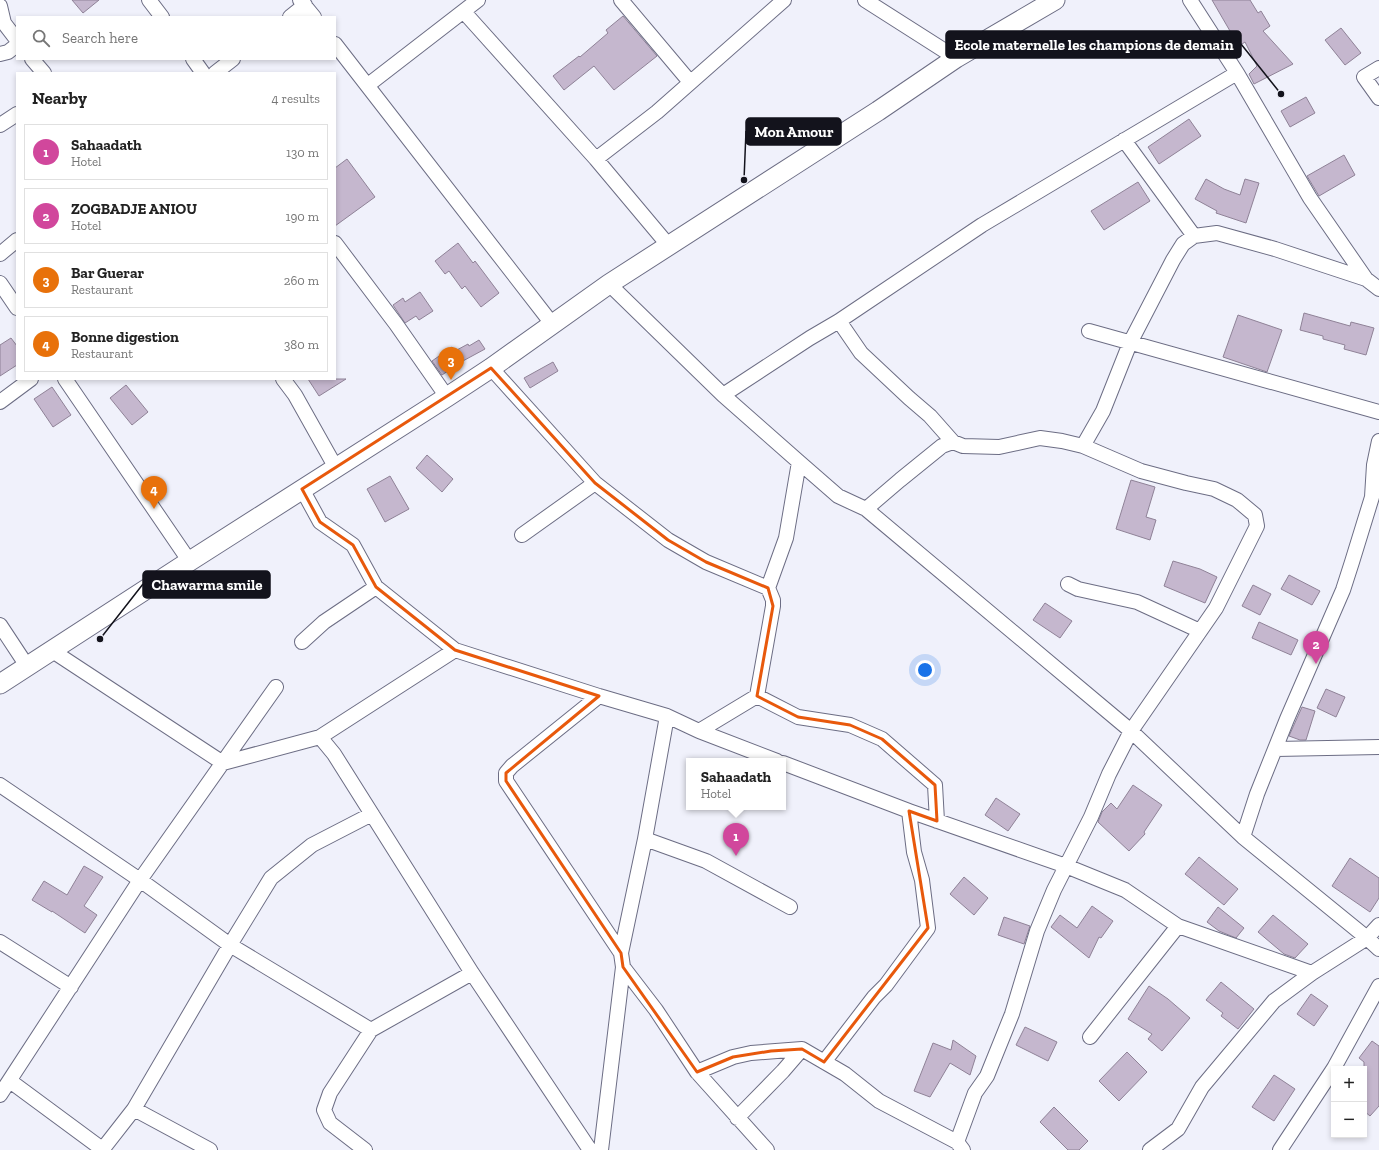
<!DOCTYPE html>
<meta charset="utf-8">
<style>
:root{--surface:#fff;--page:#f2f2f2;--text:#222;--muted:#767676;--line:#e0e0e0;--accent:#db2777}
body{margin:0;font-family:"Zilla Slab",serif;background:var(--page);color:var(--text)}
.controls{position:absolute;right:12px;bottom:12px;display:grid;overflow:hidden;border-radius:0px;box-shadow:0 2px 6px #0003}
.controls button{width:36px;height:36px;display:grid;place-items:center;padding:0;border:0;border-bottom:1px solid var(--line);background:var(--surface);color:var(--text);font:20px sans-serif}
.you{position:absolute;left:925px;top:670px;width:14px;height:14px;margin:-10px;border:3px solid #fff;border-radius:50%;background:#1a73e8;box-shadow:0 0 0 6px #1a73e833}
.badge{display:grid;place-items:center;width:26px;height:26px;border-radius:50%;background:var(--accent);color:#fff;font-size:13px;font-weight:700}
.pin{position:absolute;translate:-50% -33px;filter:drop-shadow(0 1px 2px #0008)}
.pin::after{content:'';position:absolute;top:21px;width:14px;height:12px;background:inherit;clip-path:polygon(0 0,100% 0,50% 100%)}
.popup{position:absolute;left:686px;top:758px;width:100px;height:52px;box-sizing:border-box;display:grid;place-content:center;border-radius:0px;background:var(--surface);filter:drop-shadow(0 1px 3px #0005);font-size:13px;white-space:nowrap;color:var(--muted)}
.popup b{font-size:15px;color:var(--text)}
.popup::after{content:'';position:absolute;left:50%;top:100%;margin-left:-8px;border:8px solid transparent;border-top-color:var(--surface)}
.list{margin:0;padding:0;list-style:none}
h2{display:flex;justify-content:space-between;align-items:center;height:52px;margin:0;padding:0 16px;font-size:17px}
h2 small{font-size:13px;font-weight:400;color:var(--muted)}
.list li{display:grid;grid-template-columns:26px 1fr auto;gap:12px;align-items:center;box-sizing:border-box;height:56px;margin:0 8px 8px;padding:0 8px;border:1px solid var(--line);border-radius:0px}
.list b{display:block;font-size:15px;white-space:nowrap}
.list p{margin:0;font-size:13px;white-space:nowrap;color:var(--muted)}
.list em{font-size:13px;font-style:normal;color:var(--muted)}
.icon{flex:none;width:22px;height:22px;fill:none;stroke:currentColor;stroke-width:2;stroke-linecap:round;stroke-linejoin:round}
.map{position:relative;flex:none;width:1379px;height:1150px;overflow:hidden}
.search{position:absolute;background:var(--surface);box-shadow:0 2px 6px #0003;left:16px;top:16px;width:320px;height:44px;display:flex;align-items:center;gap:10px;box-sizing:border-box;padding:0 14px;border-radius:0px;color:var(--muted);font-size:15px}
.panel{position:absolute;background:var(--surface);box-shadow:0 2px 6px #0003;left:16px;top:72px;width:320px;height:308px;border-radius:0px}
.map>svg:first-child{display:block}
.building{fill:#c5b7ce;stroke:#8f8297}
.lines{fill:none;stroke-linecap:round;stroke-linejoin:round}
.minor-casing{stroke:#6c6d84;stroke-width:16}
.secondary-casing{stroke:#6c6d84;stroke-width:21}
.minor{stroke:#fff;stroke-width:14}
.secondary{stroke:#fff;stroke-width:19}
.marked{fill:none;stroke:#e8590c;stroke-width:3;stroke-linejoin:round}
.leader{fill:none;stroke:#13131c;stroke-width:1.5}
.callout-dot{fill:#13131c;stroke:#f0f1fb;stroke-width:1.5}
.callout{fill:#13131c;stroke:#13131c;stroke-width:1.5}
.callout-label{font-size:15px;text-anchor:middle;font-weight:bold;fill:#fff}
</style>
<div class="map">
<svg width="1379" height="1150" viewBox="0 0 1379 1150">
<rect width="100%" height="100%" fill="#f0f1fb"/>
<path class="building" d="M72,0h27l-16,13z
M1212,0h38l8,13 3,-2 9,15 -7,5 30,33 -39,20 -5,-10 8,-8 -12,-24 -9,6 -10,-15 4,-2z
M623,16l34,40 -43,34 -20,-24 -30,24 -11,-14 26,-20 1,1 28,-24 -2,-3z
M1341,28l20,25 -16,12 -20,-25z
M1306,97l9,16 -25,14 -9,-16z
M1189,119l12,17 -42,28 -11,-17z
M1344,155l11,20 -36,21 -12,-20z
M347,159l28,38 -40,29v-58z
M1206,179l18,10 16,6 5,-16 14,4 -13,40 -30,-10 1,-2 -22,-12z
M1138,182l12,19 -46,29 -13,-19z
M458,243l15,20 2,-2 24,32 -18,14 -16,-21 -3,3 -13,-18 -4,3 -10,-13z
M420,292l13,19 -14,9 -3,-4 -11,7 -12,-18 10,-7 2,4z
M1304,313l46,13 1,-4 23,6 -8,27 -22,-6 1,-4 -22,-6v-3l-23,-6z
M1238,315l44,15 -15,42 -44,-15z
M11,338l6,8v19l-17,11v-31z
M479,340l6,9 -24,13 -19,13 -10,-14 20,-14 3,4 13,-7 1,2z
M553,362l5,9 -28,17 -6,-10z
M308,379h38l-27,17z
M126,385l22,27 -16,13 -22,-27z
M52,387l19,28 -18,12 -19,-28z
M427,455l26,24 -11,13 -26,-24z
M390,476l19,33 -24,13 -18,-33z
M1131,480l24,7 -9,30 10,3 -6,20 -34,-11z
M1173,561l27,8 17,8 -12,26 -41,-17z
M1289,575l31,16 -8,14 -31,-16z
M1253,585l18,9 -11,21 -18,-9z
M1045,603l27,18 -12,17 -27,-18z
M1259,622l39,18 -7,15 -39,-17z
M1326,689l19,8 -9,20 -19,-9z
M1302,707l13,4 -9,29h-6l-11,-4z
M1133,785l29,20 -18,27 1,2 -16,17 -31,-29 4,-10 9,-9 6,6z
M996,798l24,16 -12,17 -23,-16z
M1199,857l39,32 -14,16 -39,-31z
M1350,858l29,20v20l-9,14 -38,-26z
M84,866l19,11 -19,29 13,9 -12,18 -33,-22v1l-20,-12 12,-19 23,14z
M964,877l24,21 -14,17 -24,-21z
M1092,906l21,15 -12,17 -2,-1 -10,21 -38,-31 9,-12 17,13z
M1218,907l26,21 -8,10 -17,-7 -12,-9z
M1273,915l35,29 -13,14 -11,-4 -26,-22z
M1004,917l26,9 -6,18 -26,-9z
M1221,982l33,27 -16,20 -17,-13 2,-3 -17,-13z
M1149,986l19,13 22,19 -28,33 -14,-12 4,-5 -24,-15z
M1311,994l17,12 -14,20 -17,-12z
M1025,1027l32,15 -9,19 -32,-16z
M953,1040l23,16 -6,19 -20,-12 -20,34 -16,-6 19,-48 18,7z
M1372,1041l7,5v60l-9,10 -6,-5v-49l-5,-4z
M1127,1052l20,20 -28,29 -20,-20z
M1274,1075l21,14 -21,32 -22,-14z
M1054,1107l34,34 -9,9h-11l-28,-28z"/>
<g class="lines">
<g class="minor-casing">
<path id="minor" d="M149,0l13,17
M300,0l14,17
M621,0l69,82
M865,0l91,58
M1190,0l47,73 73,125 56,81 13,10
M0,6l4,17 13,17
M464,12l132,147 73,87
M290,17l15,-12
M335,44l218,281
M0,54l8,-2 9,-7
M32,59l12,14
M193,59l10,14
M1379,68l-15,9 15,21
M215,73l18,-14
M368,85l110,-85
M0,125l17,-11
M1124,140l70,96
M596,159l61,-47 127,-112
M335,243l61,81 51,73
M0,254l17,-14
M0,283l17,25
M609,284l114,111 76,67 39,34 28,13 265,222 112,106 124,101 12,11
M839,321l22,32 48,45 21,18 23,26
M1089,331l290,81
M491,368l104,115 73,57 38,22 62,26
M65,379l125,183
M283,379l12,16 41,73
M723,395l87,-57 29,-17 143,-96 255,-152
M0,402l31,-23
M302,489l18,33 33,23 23,42 79,63 144,46 68,20
M866,509l34,-29 42,-34 11,-4 10,4 36,1 41,-9 22,3 21,5 20,-35 27,-68 43,-83 10,-16 11,-8 23,-3 58,16 91,30
M522,535l73,-52
M1068,584l10,5 59,13 63,29
M0,625l27,41
M302,642l22,-20 52,-35
M51,650l172,113 97,-26
M455,650l-135,87 14,17 138,219 118,177
M599,696l-87,70 -6,7v8l115,172
M757,696l41,21 52,8 32,14 53,46 2,36
M699,731l78,30
M1276,749l103,-2
M783,763l126,48 5,41 8,28 6,48 -42,57 -12,12 -50,65
M0,785l140,95 90,65 141,85
M909,811l157,55 59,24 53,36 134,47
M1243,837l14,-43 30,-75 56,-129 9,-28 20,-65 2,-32 5,-24
M645,839l61,22 84,46
M0,942l71,45
M623,967l33,43 41,62 70,78
M1090,1037l88,-111
M697,1072l36,-15 18,-4 51,-4 43,25 34,27 78,41 6,8
M10,1081l92,68
M0,1095l140,-215 136,-193
M134,1109l76,41
M737,1118l46,-47 19,-22
M957,1142l18,-49 12,-17 25,-62 25,-83 17,-41 37,-73 18,-43 22,-43 85,-123 41,-82 -2,-11 -18,-15 -23,-11 -28,-6 -45,-12 -58,-25
M102,1150l32,-41 96,-164 41,-67 41,-33 60,-31
M365,1150l-35,-27 -6,-13 6,-17 41,-63 101,-57
M601,1150l22,-183 -2,-14 24,-114 22,-123 32,15 58,-35 16,-90v-6l-5,-12 18,-50 13,-76
M1150,1150l28,-21 24,-42 72,-86 38,-28 55,-35 12,-13
M1280,1150l54,-82 45,-82"/>
</g>
<g class="secondary-casing">
<path id="secondary" d="M0,684l179,-116 268,-171 44,-29 118,-84 269,-173 78,-53 99,-58"/>
</g>
<use href="#minor" class="minor"/>
<use href="#secondary" class="secondary"/>
</g>
<path class="marked" d="M491,368l104,115 73,57 38,22 62,26 5,18 -16,90 41,21 52,8 32,14 53,46 2,36 -28,-10 19,117 -104,134 -22,-13 -31,2 -38,6 -36,15 -74,-105 -2,-14 -115,-172v-8l93,-77 -144,-46 -79,-63 -23,-42 -33,-23 -18,-33z"/>
<path class="leader" d="M1281 94L1241 44M744 180L746 131M100 639L143 584"/>
<g class="callout-dot">
<circle cx="1281" cy="94" r="4"/>
<circle cx="744" cy="180" r="4"/>
<circle cx="100" cy="639" r="4"/>
</g>
<g class="callout">
<rect x="946" y="31" width="295" height="27" rx="4"/>
<rect x="746" y="118" width="95" height="27" rx="4"/>
<rect x="143" y="571" width="127" height="27" rx="4"/>
</g>
<g class="callout-label">
<text x="1094" y="50">Ecole maternelle les champions de demain</text>
<text x="794" y="137">Mon Amour</text>
<text x="207" y="590">Chawarma smile</text>
</g>
</svg>
<div class="controls">
<button>+</button>
<button>−</button>
</div>
<div class="you"></div>
<div class="pin badge" style="left:736px;top:856px;background:#d1479c">1</div>
<div class="popup"><b>Sahaadath</b>Hotel</div>
<div class="pin badge" style="left:1316px;top:664px;background:#d1479c">2</div>
<div class="pin badge" style="left:451px;top:380px;background:#e8710a">3</div>
<div class="pin badge" style="left:154px;top:509px;background:#e8710a">4</div>
<div class="search"><svg class="icon" aria-label="search" viewBox="0 0 24 24"><circle cx="10" cy="10" r="6"/><path d="M15 15l6 6"/></svg>Search here</div>
<section class="panel">
<h2>Nearby<small>4 results</small></h2>
<ul class="list">
<li><span class="badge" style="background:#d1479c">1</span><div><b>Sahaadath</b><p>Hotel</p></div><em>130 m</em></li>
<li><span class="badge" style="background:#d1479c">2</span><div><b>ZOGBADJE ANIOU</b><p>Hotel</p></div><em>190 m</em></li>
<li><span class="badge" style="background:#e8710a">3</span><div><b>Bar Guerar</b><p>Restaurant</p></div><em>260 m</em></li>
<li><span class="badge" style="background:#e8710a">4</span><div><b>Bonne digestion</b><p>Restaurant</p></div><em>380 m</em></li>
</ul>
</section>
</div>
